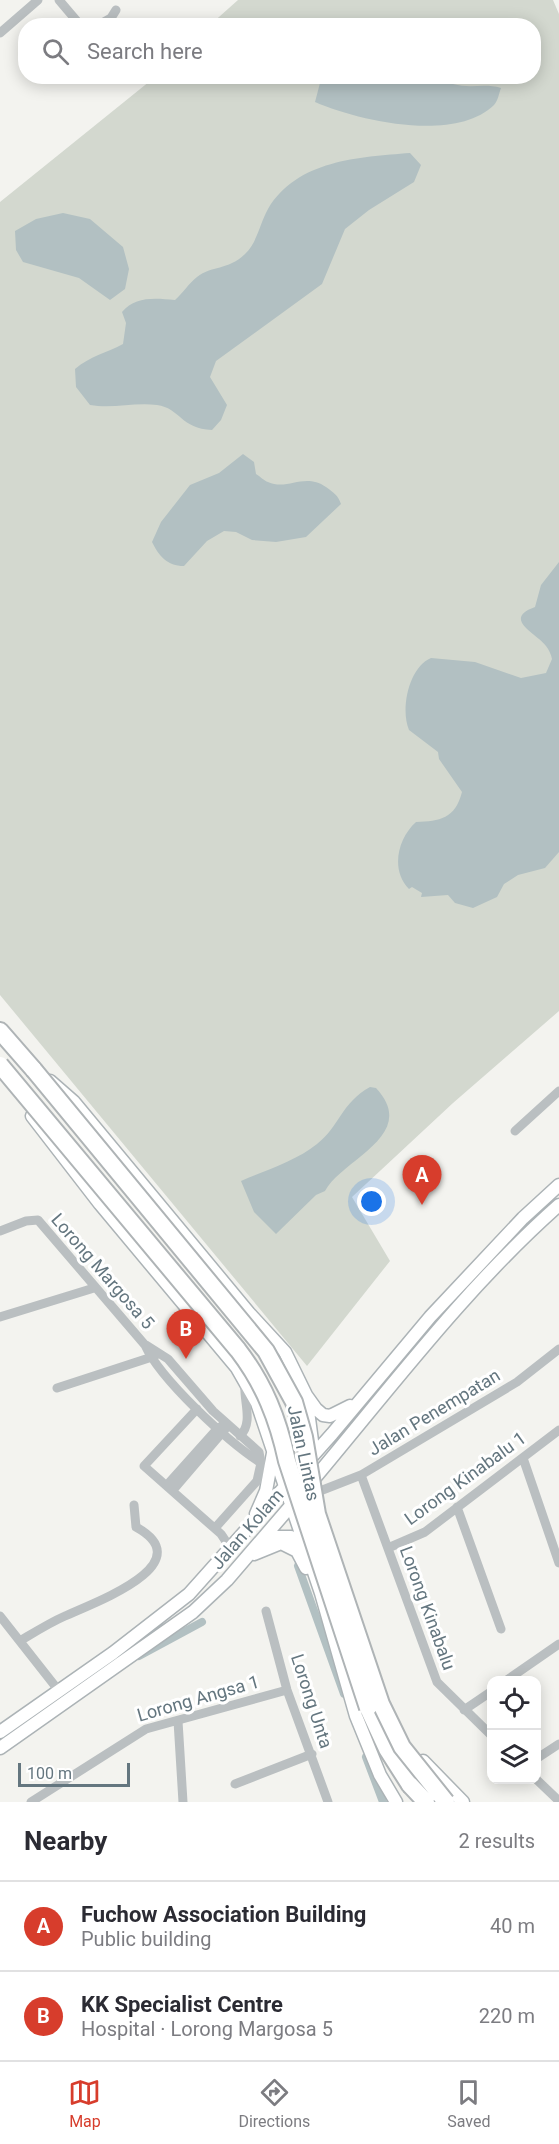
<!DOCTYPE html>
<meta charset="utf-8">
<style>
:root{--surface:#fff;--page:#f7f7f7;--text:#2b2b33;--muted:#7c7c81;--line:#e1e1e2;--accent:#d73d2c}
body{margin:0;font-family:Roboto,sans-serif;background:var(--page);color:var(--text)}
.controls{position:absolute;right:18px;bottom:18px;display:grid;overflow:hidden;border-radius:12px;box-shadow:0 3px 15px #0003}
.controls button{width:54px;height:54px;display:grid;place-items:center;padding:0;border:0;border-bottom:2px solid var(--line);background:var(--surface);color:var(--text);font:30px sans-serif}
.scale{position:absolute;left:18px;bottom:15px;width:112px;box-sizing:border-box;padding-left:6px;border:3px solid #64767f;border-top:0;font-size:16px;line-height:21px;white-space:nowrap;color:#64767f;-webkit-text-stroke:4px #fff;paint-order:stroke}
.you{position:absolute;left:372px;top:1202px;width:21px;height:21px;margin:-15px;border:4px solid #fff;border-radius:50%;background:#1a73e8;box-shadow:0 0 0 9px #1a73e833}
.badge{display:grid;place-items:center;width:39px;height:39px;border-radius:50%;background:var(--accent);color:#fff;font-size:20px;font-weight:700}
.pin{position:absolute;translate:-50% -50px;filter:drop-shadow(0 2px 3px #0008)}
.pin::after{content:'';position:absolute;top:32px;width:21px;height:18px;background:inherit;clip-path:polygon(0 0,100% 0,50% 100%)}
.list{margin:0;padding:0;list-style:none}
h2{display:flex;justify-content:space-between;align-items:center;height:78px;margin:0;padding:0 24px;font-size:26px}
h2 small{font-size:20px;font-weight:400;color:var(--muted)}
.list li{display:grid;grid-template-columns:39px 1fr auto;gap:18px;align-items:center;box-sizing:border-box;height:90px;padding:0 24px;border-top:2px solid var(--line)}
.list b{display:block;font-size:22px;white-space:nowrap}
.list p{margin:0;font-size:20px;white-space:nowrap;color:var(--muted)}
.list em{font-size:20px;font-style:normal;color:var(--muted)}
.icon{flex:none;width:33px;height:33px;fill:none;stroke:currentColor;stroke-width:2;stroke-linecap:round;stroke-linejoin:round}
.map{position:relative;flex:none;width:559px;height:1802px;overflow:hidden}
.search{position:absolute;background:var(--surface);box-shadow:0 3px 15px #0003;left:18px;right:18px;top:18px;height:66px;display:flex;align-items:center;gap:15px;box-sizing:border-box;padding:0 21px;border-radius:24px;color:var(--muted);font-size:22px}
.sheet{height:258px;background:var(--surface)}
nav{display:flex;justify-content:space-around;align-items:center;box-sizing:border-box;height:84px;border-top:2px solid var(--line);background:var(--surface);font-size:16px;color:var(--muted)}
nav a{display:grid;justify-items:center;gap:3px}
nav .on{color:var(--accent)}
.map>svg:first-child{display:block}
.green{fill:#d3d8cf}
.water{fill:#b2c0c2}
.lines{fill:none;stroke-linecap:round;stroke-linejoin:round}
.canal{stroke:#b2c0c2;stroke-width:8}
.secondary-casing{stroke:#acb3b6;stroke-width:15}
.highway-casing{stroke:#afb4b6;stroke-width:20}
.street{stroke:#babfc1;stroke-width:9}
.secondary{stroke:#fff;stroke-width:12}
.highway{stroke:#fff;stroke-width:16}
.highway-bridge-casing{stroke:#afb4b6;stroke-width:20;stroke-linecap:butt}
.highway-bridge{stroke:#fff;stroke-width:16}
.labels{text-anchor:middle;dominant-baseline:central;stroke-width:6;stroke-linejoin:round;paint-order:stroke}
.street-label{font-size:18px;fill:#64767f;stroke:#fff}
</style>
<div class="map">
<svg width="559" height="1802" viewBox="0 0 559 1802">
<rect width="100%" height="100%" fill="#f3f3ef"/>
<path class="green" d="M238,0h315l6,14v997l-106,92 -101,94 38,64 -83,105 -307,-371v-793l155,-125 379,-1v-50l-324,-1z"/>
<path class="water" d="M342,76l108,1 3,7c18,5 31,-1 48,4 -2,5 -3,13 -7,17 -39,38 -135,16 -179,-3l5,-19z
M410,153l11,12 -7,17 -45,28 -24,19 -23,55 -106,77 -6,16 17,28 -6,15 -9,10c-31,-1 -32,-22 -55,-25 -23,-3 -44,4 -67,0l-14,-18 -1,-18c15,-13 31,-16 48,-25l3,-21 -4,-11c13,-16 33,-14 53,-12 8,-7 14,-17 22,-23 15,-12 30,-6 48,-23 12,-11 15,-31 23,-45 29,-49 91,-52 142,-56z
M63,213l27,6 33,28 6,22 -4,20 -15,11 -31,-22 -56,-16 -7,-12 -1,-19 21,-12z
M243,454l11,8 2,12c4,2 8,7 12,8 20,9 36,-10 58,5 8,6 12,8 15,17l-35,33 -30,5 -24,-2 -16,-8 -12,-1 -17,10 -23,25c-17,0 -25,-10 -32,-24l9,-20 29,-37 29,-12z
M559,562v290l-14,16 -27,7 -14,9 -7,13 -24,11 -18,-5 -7,-8 -27,2 1,-4 -10,-6 -3,2c-19,-19 -11,-51 7,-67 24,-1 39,-3 46,-30l-23,-33 -1,-7 -29,-22c-9,-21 0,-63 22,-72l44,4 46,16 25,-5 6,-14c-1,-5 -3,-9 -6,-13 -8,-12 -45,-27 -11,-39l6,-22z
M370,1087l6,1c44,47 -34,71 -51,103l-9,4 -40,39 -22,-22 -13,-31c25,-11 55,-20 76,-37 23,-18 24,-41 53,-57z"/>
<g class="lines">
<path class="canal" d="M298,1566l46,128
M139,1656l63,-34
M366,1757l17,45"/>
<g class="secondary-casing">
<path id="secondary" d="M50,1081l24,21 175,211 36,39 21,43 10,14 7,6 7,1 20,-10
M32,1116l68,88 137,164 20,35 64,190 35,123 24,59 16,27
M306,1396l6,45
M308,1486c81,-96 157,-198 251,-281
M256,1514l10,-23 7,-38
M265,1537h26l15,11
M254,1554l27,-11 16,8 9,17
M0,1732l113,-79 76,-59 143,-160 98,-117 93,-99 36,-33
M0,1748l193,-136 34,-32 68,-79
M423,1761l40,41"/>
</g>
<g class="highway-casing">
<path id="highway" d="M0,1031l34,39
M368,1708l19,41 23,36"/>
</g>
<path class="street" d="M59,0l22,26
M97,26l14,-8 5,-8
M0,33l38,-33
M515,1131l44,-40
M0,1231l26,-10 12,-1 107,125c15,34 83,97 116,118
M0,1317l94,-29
M146,1345l22,14 45,52 46,41 2,11 -4,18 -42,47
M57,1388l98,-32
M197,1409l-53,57 77,68 6,9 -3,10
M240,1436c14,-14 3,-35 5,-53
M523,1458l36,105
M361,1475l76,207 55,54
M167,1485l51,-57 4,-2
M173,1490l53,-62
M320,1491l41,-16 156,-93 42,-33
M457,1507l44,122
M388,1548l37,-16 134,-102
M266,1611l21,79 41,112
M0,1616l59,75
M20,1641c15,-9 29,-18 45,-25 28,-13 138,-52 71,-89l-2,-22
M507,1680l52,-36
M464,1710l28,-19
M178,1721l5,81
M536,1759l23,-15
M536,1779l23,22
M235,1784l77,-30
M31,1802l115,-73 141,-39"/>
<use href="#secondary" class="secondary"/>
<use href="#highway" class="highway"/>
<g class="highway-bridge-casing">
<path id="highway-bridge" d="M0,1065l238,285c26,34 40,69 49,111l81,247
M34,1070l232,281 28,51 10,35 13,77 64,190 21,43 44,55
M410,1785l16,17"/>
</g>
<use href="#highway-bridge" class="highway-bridge"/>
</g>
<g class="labels">
<g class="street-label">
<text transform="translate(103 1271) rotate(49)">Lorong Margosa 5</text>
<text transform="translate(434 1412) rotate(-31)">Jalan Penempatan</text>
<text transform="translate(304 1453) rotate(78)">Jalan Lintas</text>
<text transform="translate(465 1478) rotate(-36)">Lorong Kinabalu 1</text>
<text transform="translate(247 1529) rotate(-49)">Jalan Kolam</text>
<text transform="translate(428 1608) rotate(70)">Lorong Kinabalu</text>
<text transform="translate(198 1698) rotate(-16)">Lorong Angsa 1</text>
<text transform="translate(312 1701) rotate(72)">Lorong Unta</text>
</g>
</g>
</svg>
<div class="controls">
<button><svg class="icon" aria-label="locate" viewBox="0 0 24 24"><circle cx="12" cy="12" r="6"/><path d="M12 2v4M12 18v4M2 12h4M18 12h4"/></svg></button>
<button><svg class="icon" aria-label="layers" viewBox="0 0 24 24"><path d="M12 4l9 5-9 5-9-5zM3 14l9 5 9-5"/></svg></button>
</div>
<div class="scale">100 m</div>
<div class="you"></div>
<div class="pin badge" style="left:422px;top:1205px">A</div>
<div class="pin badge" style="left:186px;top:1359px">B</div>
<div class="search"><svg class="icon" aria-label="search" viewBox="0 0 24 24"><circle cx="10" cy="10" r="6"/><path d="M15 15l6 6"/></svg>Search here</div>
</div>
<section class="sheet">
<h2>Nearby<small>2 results</small></h2>
<ul class="list">
<li><span class="badge">A</span><div><b>Fuchow Association Building</b><p>Public building</p></div><em>40 m</em></li>
<li><span class="badge">B</span><div><b>KK Specialist Centre</b><p>Hospital · Lorong Margosa 5</p></div><em>220 m</em></li>
</ul>
</section>
<nav>
<a class="on"><svg class="icon" aria-label="map" viewBox="0 0 24 24"><path d="M3 6l6-2 6 2 6-2v14l-6 2-6-2-6 2zM9 4v14M15 6v14"/></svg>Map</a>
<a><svg class="icon" aria-label="directions" viewBox="0 0 24 24"><path d="M12 3l9 9-9 9-9-9zM9 14v-3h6M13 9l2 2-2 2"/></svg>Directions</a>
<a><svg class="icon" aria-label="saved" viewBox="0 0 24 24"><path d="M7 4h10v16l-5-4-5 4z"/></svg>Saved</a>
</nav>
